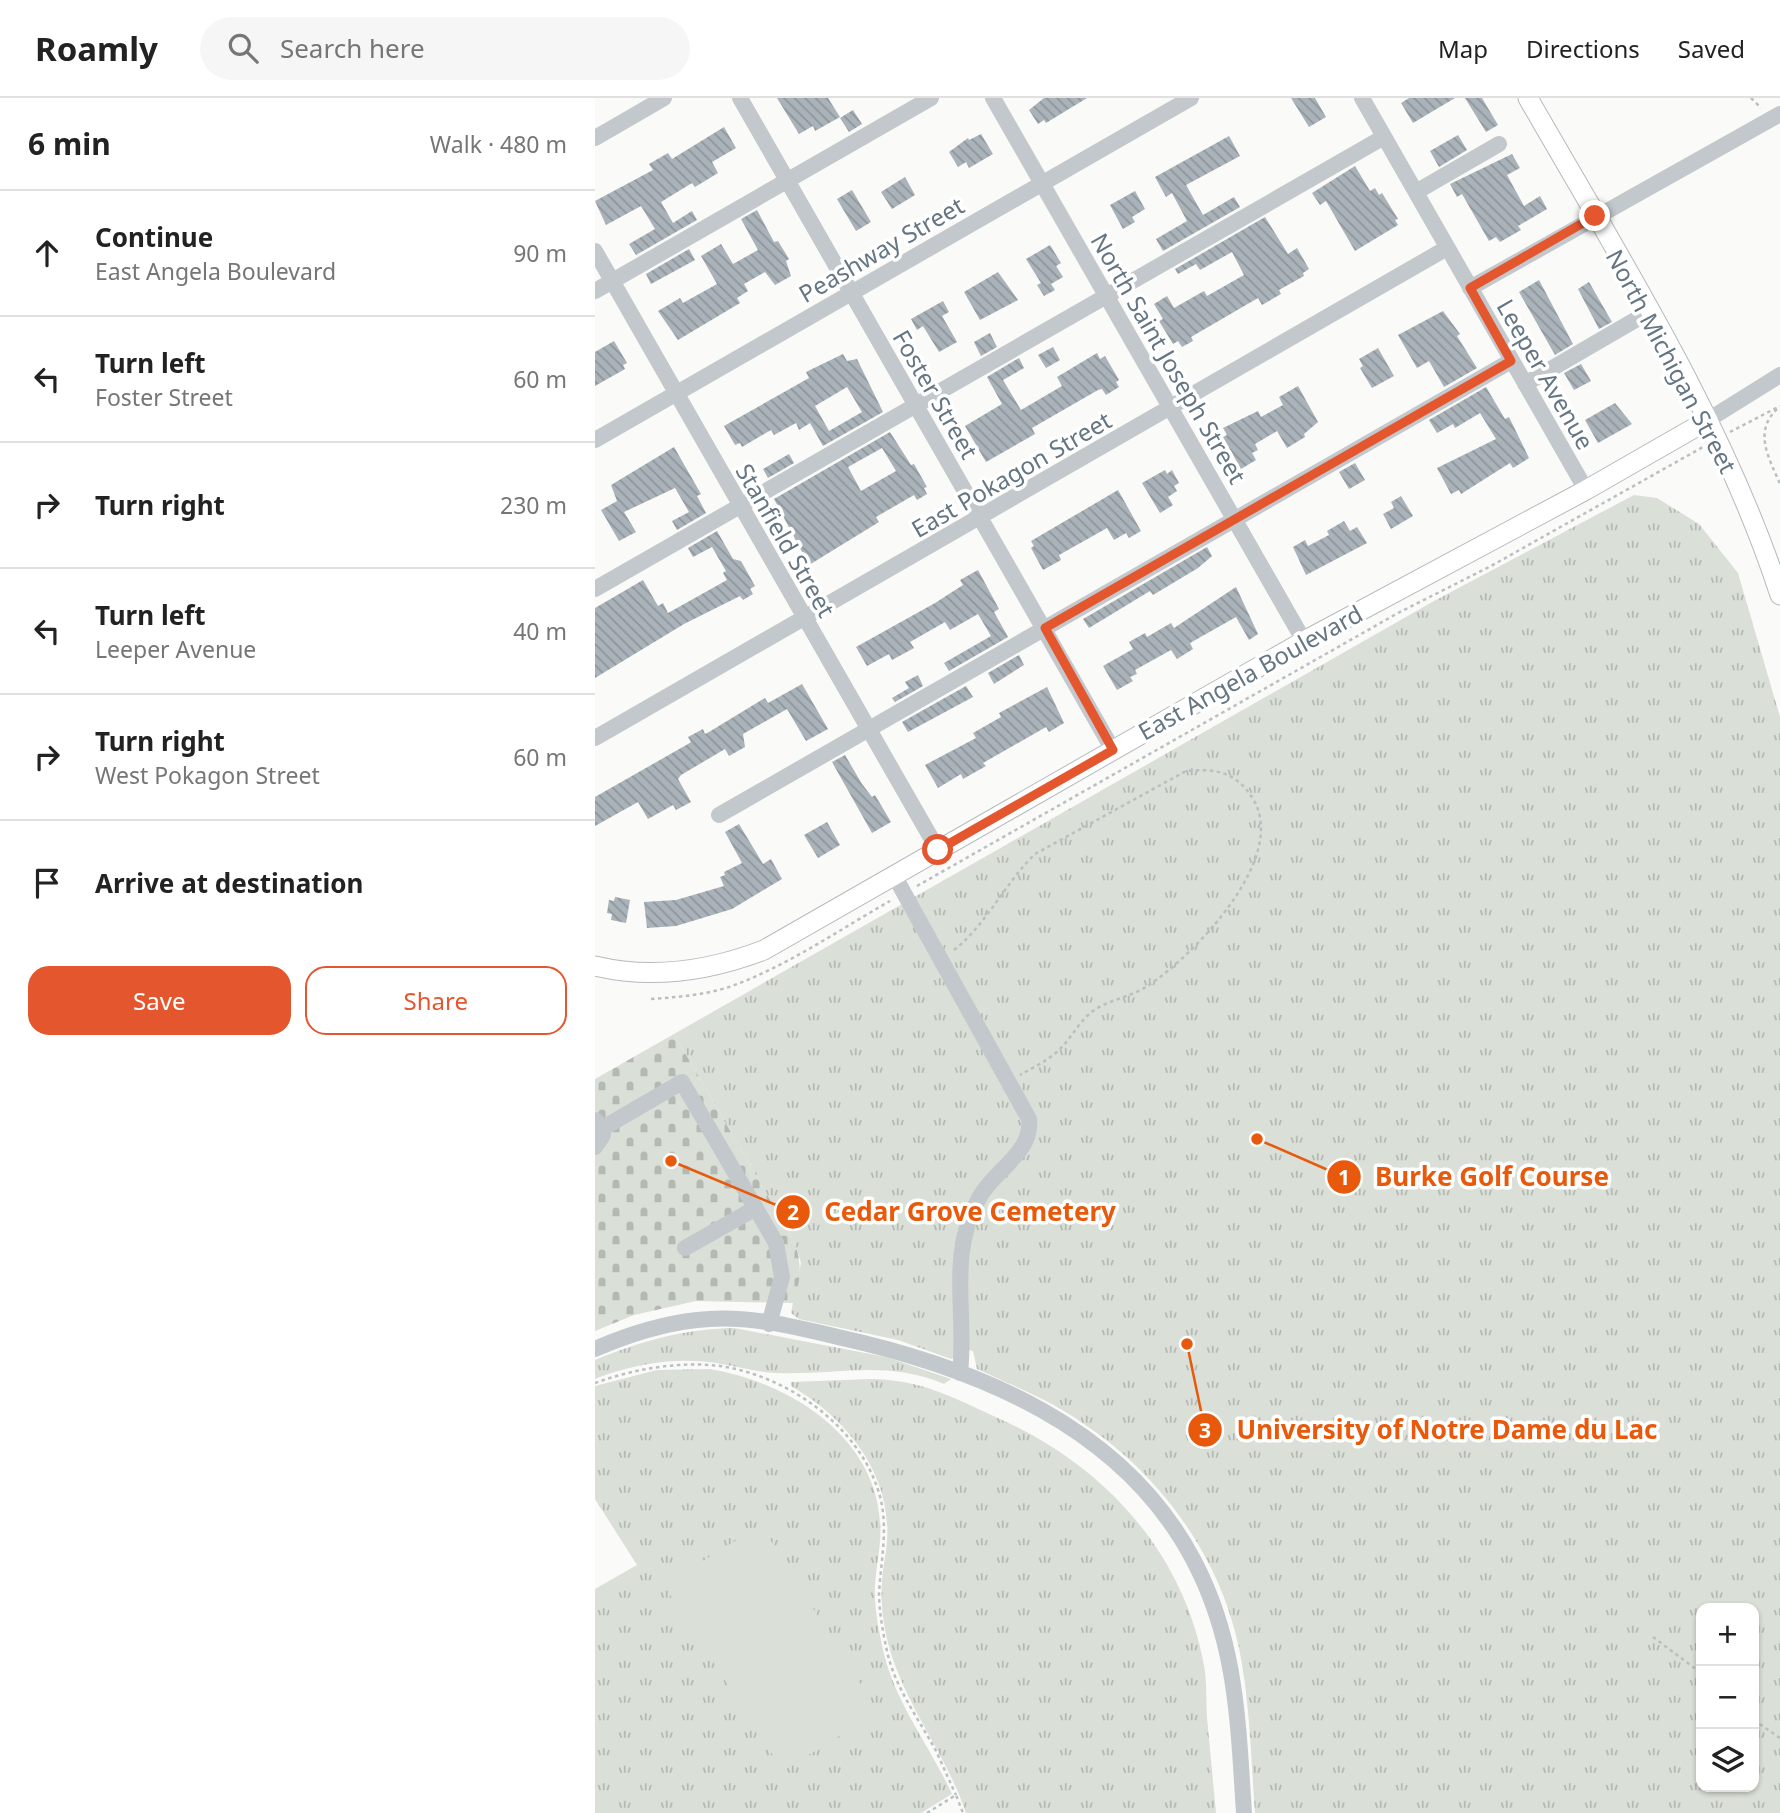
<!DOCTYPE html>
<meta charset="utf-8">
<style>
:root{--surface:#fff;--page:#f6f6f6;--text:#222;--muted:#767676;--line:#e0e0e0;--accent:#e4572e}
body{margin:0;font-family:"Noto Sans",sans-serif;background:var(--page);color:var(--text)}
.controls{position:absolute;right:21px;bottom:21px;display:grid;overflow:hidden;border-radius:14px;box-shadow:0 2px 5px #0004}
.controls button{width:63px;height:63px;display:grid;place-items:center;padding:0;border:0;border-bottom:2px solid var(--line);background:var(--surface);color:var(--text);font:35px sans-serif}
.stop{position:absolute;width:21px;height:21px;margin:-16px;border:5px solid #e4572e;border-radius:50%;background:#fff}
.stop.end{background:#e4572e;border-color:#fff;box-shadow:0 2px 7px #0008}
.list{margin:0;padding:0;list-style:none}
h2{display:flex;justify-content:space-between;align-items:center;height:91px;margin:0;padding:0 28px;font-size:30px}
h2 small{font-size:23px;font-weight:400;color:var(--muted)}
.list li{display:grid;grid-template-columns:46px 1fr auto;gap:21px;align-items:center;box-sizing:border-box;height:126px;padding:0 28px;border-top:2px solid var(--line)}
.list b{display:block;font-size:26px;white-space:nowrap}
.list p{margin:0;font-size:23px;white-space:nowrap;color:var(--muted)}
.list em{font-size:23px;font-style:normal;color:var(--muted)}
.actions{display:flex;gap:14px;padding:21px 28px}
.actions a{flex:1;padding:16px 0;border:2px solid var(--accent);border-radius:21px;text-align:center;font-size:24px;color:var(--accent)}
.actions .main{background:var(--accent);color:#fff}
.icon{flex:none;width:38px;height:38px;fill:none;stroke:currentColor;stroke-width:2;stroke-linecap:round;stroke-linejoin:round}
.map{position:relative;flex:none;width:1185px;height:1715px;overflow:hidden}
header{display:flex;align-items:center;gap:42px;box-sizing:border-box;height:98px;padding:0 35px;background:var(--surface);border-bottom:2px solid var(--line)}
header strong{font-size:33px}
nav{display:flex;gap:38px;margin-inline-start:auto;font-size:24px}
.search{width:490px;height:63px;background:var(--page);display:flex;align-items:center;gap:18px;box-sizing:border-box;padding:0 24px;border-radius:38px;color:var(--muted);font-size:26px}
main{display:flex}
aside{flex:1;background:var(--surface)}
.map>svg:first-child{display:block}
.grass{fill:url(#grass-tufts);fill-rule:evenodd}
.cemetery{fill:url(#cemetery-stones)}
.garden{fill:#dadfd7}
.building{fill:url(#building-back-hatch);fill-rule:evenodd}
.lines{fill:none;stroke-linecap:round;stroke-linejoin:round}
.major-casing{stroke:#b5babe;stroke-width:21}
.path{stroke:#bbbfc2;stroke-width:2.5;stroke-dasharray:3.5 3.5;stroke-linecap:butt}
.minor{stroke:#c3c8cc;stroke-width:16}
.major{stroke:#fff;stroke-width:19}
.route{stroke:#e4572e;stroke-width:9}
.labels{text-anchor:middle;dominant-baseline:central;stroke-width:7;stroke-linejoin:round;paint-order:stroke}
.street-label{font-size:24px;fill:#657683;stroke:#fff}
.leader{fill:none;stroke:#e8590c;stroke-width:2.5}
.callout-dot{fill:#e8590c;stroke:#fff;stroke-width:2.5}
.mark-label{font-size:21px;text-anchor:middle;font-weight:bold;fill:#fff}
.callout-label{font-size:26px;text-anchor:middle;font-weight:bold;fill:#e8590c;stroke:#fff;stroke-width:7;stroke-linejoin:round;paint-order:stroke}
</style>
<header>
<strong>Roamly</strong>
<div class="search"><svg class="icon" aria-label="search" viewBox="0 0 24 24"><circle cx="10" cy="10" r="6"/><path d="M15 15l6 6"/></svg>Search here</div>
<nav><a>Map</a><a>Directions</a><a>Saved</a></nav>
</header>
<main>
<aside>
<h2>6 min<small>Walk · 480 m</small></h2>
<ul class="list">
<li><svg class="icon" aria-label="ahead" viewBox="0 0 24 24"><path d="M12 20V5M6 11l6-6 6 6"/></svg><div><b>Continue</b><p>East Angela Boulevard</p></div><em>90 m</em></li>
<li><svg class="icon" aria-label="left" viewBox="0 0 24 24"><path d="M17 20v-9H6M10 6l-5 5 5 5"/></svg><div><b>Turn left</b><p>Foster Street</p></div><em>60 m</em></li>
<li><svg class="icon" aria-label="right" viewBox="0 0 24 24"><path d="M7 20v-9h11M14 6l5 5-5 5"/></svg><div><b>Turn right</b></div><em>230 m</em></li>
<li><svg class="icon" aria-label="left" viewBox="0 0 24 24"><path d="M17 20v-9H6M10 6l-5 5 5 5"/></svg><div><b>Turn left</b><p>Leeper Avenue</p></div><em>40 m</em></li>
<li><svg class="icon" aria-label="right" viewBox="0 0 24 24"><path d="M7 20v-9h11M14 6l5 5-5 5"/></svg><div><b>Turn right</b><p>West Pokagon Street</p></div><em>60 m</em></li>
<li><svg class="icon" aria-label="arrive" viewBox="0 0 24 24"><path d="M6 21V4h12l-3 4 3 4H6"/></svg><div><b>Arrive at destination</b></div></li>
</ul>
<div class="actions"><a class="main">Save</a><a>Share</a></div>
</aside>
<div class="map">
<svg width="1185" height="1715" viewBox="0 0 1185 1715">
<defs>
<pattern id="grass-tufts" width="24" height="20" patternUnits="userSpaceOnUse" patternTransform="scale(1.75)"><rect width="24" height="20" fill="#dadfd7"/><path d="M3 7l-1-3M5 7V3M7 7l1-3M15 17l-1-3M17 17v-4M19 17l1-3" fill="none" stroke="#b4b9b4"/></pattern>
<pattern id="cemetery-stones" width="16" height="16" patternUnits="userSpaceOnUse" patternTransform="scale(1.75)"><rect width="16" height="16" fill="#dadfd7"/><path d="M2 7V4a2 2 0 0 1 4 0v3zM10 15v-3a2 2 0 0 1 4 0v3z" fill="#b4b9b4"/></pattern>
<pattern id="building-back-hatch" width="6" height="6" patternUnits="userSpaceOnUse" patternTransform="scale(1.75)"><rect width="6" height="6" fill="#aab3b9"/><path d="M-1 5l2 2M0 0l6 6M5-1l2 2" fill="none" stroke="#8e969c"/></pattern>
</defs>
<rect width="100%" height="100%" fill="#fafaf8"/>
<path class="grass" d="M1039,397l23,3 42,26 39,49 42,144v1096h-525c-4,-55 -5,-111 -16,-165 -19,-92 -80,-175 -158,-226 -32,-22 -69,-37 -104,-53l-4,-18 -15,-4 -1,9 -6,3 -53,-19 -99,-21 -8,-6 10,-50 -6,-20 -121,-209 760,-433zM1106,1510h53v179h-53z
M139,1230l152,29 65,22 -7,5c-60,-25 -108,-8 -169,-11 -20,-1 -39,-7 -59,-10 -40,-6 -83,1 -121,16v-19c46,-19 89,-31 139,-32z
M115,1271c78,13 165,66 170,153 2,21 -4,43 -5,64 -1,23 4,46 9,68 12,50 47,94 68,140l-31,19h-326v-224l42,-24 -42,-66v-113l62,-16z
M275,1281c53,1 82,18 130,40 103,46 183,132 204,246 3,17 2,36 3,53 3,32 6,63 9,95h-250c-19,-57 -59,-105 -76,-163 -6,-21 -10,-46 -8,-68 1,-19 7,-39 5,-58 -3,-60 -46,-109 -96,-138v-4z"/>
<path class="cemetery" d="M79,936l121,209c7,22 6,38 -2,60l-97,-2 -62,14 -39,16v-252z"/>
<path class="garden" d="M166,1427l117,187 -95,59 -119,-186z"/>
<path class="building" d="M182,0h51l12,19 -25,14 -2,-5 -14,8z
M449,0h43l-41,25 -2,-3 -6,4 -9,-14z
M696,0h24l11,19 -17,10z
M814,0h46l-42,25 -12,-20z
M870,0h17l16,27 -12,7z
M258,12l9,14 -13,8 -9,-14z
M129,29l12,21 -24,14 6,11 -23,14 -3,-4 -31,19 12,21 19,-12 5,9 -61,35 -7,-11 26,-15 -14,-23 -35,19 -11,-24 58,-31 -4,-6 19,-11 4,6z
M386,36l12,20 -24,14 -3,-6 -8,5 -9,-15 19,-14 1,2z
M863,37l9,15 -28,17 -9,-16z
M634,38l11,20 -54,29 17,30 31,-18 6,10 -77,44 -7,-12 31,-18 -15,-28 -6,4 -11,-20z
M917,56l8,14 -13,7 17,31 16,-10 7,13 -29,17 3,4 -21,12 -4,-5 -7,4 -27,-47 -5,3 -7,-13z
M760,68l15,25 5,-3 4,7 3,-2 16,26 -3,1 3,5 -43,26 -29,-50 -6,4 -8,-12z
M310,79l10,18 -23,14 -11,-17z
M257,92l19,32 -15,9 -19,-32z
M540,93l10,18 -13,8 3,5 -12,7 -13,-24z
M162,112l17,32 4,-1 11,18 -3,2 5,15 -16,9 -10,-13 -21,12 4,7 -11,7 3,5 -62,37 -20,-29 22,-13 3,5 34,-19 -16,-28 20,-12 12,20 25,-14 -17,-31z
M670,119l23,37 9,-6 12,21 -6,4 1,3 -25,14 2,4 -19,11 -4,-7 -67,39 2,4 -11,6 -4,-6 -5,3 -14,-23 4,-2 -9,-15 13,-8 7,12 30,-17 3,5 37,-21 -12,-23 -32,18 -4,-6 -18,10 -3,-5z
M455,147l11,18 -5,3 7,11 -12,7 4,6 -11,6 -7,-11 4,-2 -15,-24z
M94,151l6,11 -44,24 -5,-10z
M403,174l20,28 -38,20 -16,-28z
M944,182l34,64 -18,11 -36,-63z
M994,184l23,40 -13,7 -21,-40z
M348,203l6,11 -7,4 15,26 -18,10 -16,-26 -6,4 -6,-11z
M848,213l17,23 -3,2 20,32 -33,19 -15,-26 -12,7 -19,-33z
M395,235l7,14 -16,9 -7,-14z
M19,243l13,22 -4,2 2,4 -30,17v-34z
M458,249l7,13 -14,8 -8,-13z
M783,250l16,28 -22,12 -12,-20 3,-2 -4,-7z
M502,255l3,6 5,-3 14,24 -3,2 3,5 -13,8 -4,-6 -4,1 -66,38 3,6 -49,28 -21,-36 37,-22 -15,-27 32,-19 5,10 -21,12 18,30 41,-24 -5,-9z
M248,256l4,7 10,-2 26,53 -60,34 -13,-23 -11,7 -3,-7 -22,12 -3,-5 -29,17 -2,-4 -5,2 -11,-19 85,-48 -3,-6zM252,289l15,25 -33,19 -14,-25z
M986,266l10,17 -17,9 -10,-17z
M703,288l20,36 -14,12 1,3 -18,11 -10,-17 -22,13 3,6 -6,3 4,7 -15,9 -18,-32 4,-2 -4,-7 35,-17 3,6 22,-12 -4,-8z
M891,289l19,32 4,-2 20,41 -16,10 -3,-5 -49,31 -2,-4 -8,4 -14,-26 59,-29 -16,-26 -25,15 -2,-4 -16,9 -8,-13z
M1020,305l17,21 -34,19 -13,-23z
M295,334l21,33 3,-1 13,23 -3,1 3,6 -10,6 -3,-5 -38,22 3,5 -70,43 -35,-66zM287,350l14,23 -35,20 -13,-24z
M79,349l27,47 -4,2 9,17 -29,17 -5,-9 17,-9 -14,-24 -51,24 12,20 -17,9 -18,-31 16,-9 -6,-16z
M194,356l5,9 -26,15 -5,-9z
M760,365l10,17 -16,9 -10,-17z
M570,372l2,4 5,-4 7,13 -5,3 3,5 -9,6 5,8 -13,8 -18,-30z
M523,392l23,41 -12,7 -3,-5 -12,7 -7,-12 -48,27 2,5 -18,10 -12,-22 3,-2 -3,-5z
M806,398l12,20 -22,13 -8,-15 11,-6 -3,-6z
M749,423l6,10 7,-4 10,16 -61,32 -13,-28 12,-7 3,6 21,-11 -2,-4z
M122,433l16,28 8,2 14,25 -5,3 3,5 -10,6 -3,-4 -56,28 -89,54v-70l48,-28 15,26 5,-3 5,10 59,-33 -4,-7 3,-2 -14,-24 -19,10 -5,-9z
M612,449l5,9 -14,12 -45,27 -3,-4 -61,37 -6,-9z
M383,472l21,39 -5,3 14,25 -59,34 -5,-8 47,-27 -13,-22 -28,16 -5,-8 -35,20 4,6 -22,12 -3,-6 -22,12 -11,-19 79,-44 28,-18 -3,-5z
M641,489l22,47 -9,6 -13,-23 -46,26 3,6 -16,10 -6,-9 -36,20 2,4 -7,3 3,4 -16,9 -14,-24 30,-17 -4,-7 16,-9 2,4 24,-14 3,5z
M424,557l5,10 -30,19 -6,-11z
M323,577l5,11 -28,16 -3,-4 17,-10 -4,-6z
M207,586l26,45 -22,12 -19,-32 -44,25 2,13 -16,9 -4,-7 -44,26 -3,4 13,23 -15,8 -3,-5 -25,14 -10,-17 -43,24v-29l93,-53 3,-2 -3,-5 15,-8 2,5 4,-2 56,-34 3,5z
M371,588l7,11 -65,35 -6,-10z
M452,589l17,36 -15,9 -3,-5 -63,36 3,3 -23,13 -2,-5 -23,14 -13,-23 51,-27 -3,-5 28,-16 -2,-4z
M250,657l17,29 10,13 3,-2 16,27 -19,11 -40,-71z
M232,724l13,23 -22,13 -14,-23z
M144,726l24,40 8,-5 11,20 -50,30 -56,17 -29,2 -3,-26 32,-2 48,-14 -4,-9 5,-2 -1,-3 18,-9 -17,-31z
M20,799l15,3 -4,23 -15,-3 1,-6 -5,-1 2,-13 5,1z"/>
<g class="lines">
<g class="major-casing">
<path id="major" d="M933,0c91,159 195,322 252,497
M0,868c58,14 114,5 169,-16l540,-309 282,-151 122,-70"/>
</g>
<path class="path" d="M1156,0l10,10
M1182,311c-24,23 -8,49 3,75
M1135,334l50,-26
M322,788l481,-273 93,-47 212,-119
M359,852c33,-26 51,-67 81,-96l151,-83c29,-3 51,1 67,28 36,59 -59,156 -104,186 -16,11 -37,14 -53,24 -15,9 -23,27 -36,40 -11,11 -26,18 -40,26
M56,901c27,-2 55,-4 81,-13 55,-20 107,-56 158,-85
M0,1285c39,-14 83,-22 125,-17 68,10 139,60 159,127 10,33 2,66 0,100 0,18 4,40 8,58 8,37 32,68 49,100 7,15 13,29 20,44
M1058,1539l48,36
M1159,1622l26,18
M332,1715l29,-18 7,18"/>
<path class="minor" d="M145,0l373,652
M398,0l311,543
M767,0l224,392
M0,40l69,-40
M821,94l83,-48
M0,153l343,599
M875,190l310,-174
M0,193l336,-193
M930,286l124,-72
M1113,322l72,-45
M0,342l596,-342
M0,491l789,-452
M0,640l852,-490
M124,717l792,-454
M299,777l135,244c4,34 -35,51 -50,79 -32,58 -12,114 -19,175
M0,1022l8,8v7l-8,12
M8,1030l79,-46 94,161 6,34 -13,47
M90,1150l71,-40
M0,1251c32,-14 66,-25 102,-29 46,-6 96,6 141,17 140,31 286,90 356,224 43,82 44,162 50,252"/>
<use href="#major" class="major"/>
</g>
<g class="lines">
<path class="route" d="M343,752l175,-100 -68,-122 466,-267 -41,-73 125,-72"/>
</g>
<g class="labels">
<g class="street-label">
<text transform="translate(286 151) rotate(-30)">Peashway Street</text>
<text transform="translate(574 260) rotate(60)">North Saint Joseph Street</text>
<text transform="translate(1077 263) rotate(62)">North Michigan Street</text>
<text transform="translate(951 276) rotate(60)">Leeper Avenue</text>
<text transform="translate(341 296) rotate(60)">Foster Street</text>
<text transform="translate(416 376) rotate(-30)">East Pokagon Street</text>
<text transform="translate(191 442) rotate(60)">Stanfield Street</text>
<text transform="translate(655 574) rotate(-29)">East Angela Boulevard</text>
</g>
</g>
<path class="leader" d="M662 1041L749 1079M76 1063L198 1114M592 1246L610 1332"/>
<g class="callout-dot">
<circle cx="662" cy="1041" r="7"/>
<circle cx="76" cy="1063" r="7"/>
<circle cx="592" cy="1246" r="7"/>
<circle cx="749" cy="1079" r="18"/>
<circle cx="198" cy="1114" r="18"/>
<circle cx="610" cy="1332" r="18"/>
</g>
<g class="mark-label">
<text x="749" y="1087">1</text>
<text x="198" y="1122">2</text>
<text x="610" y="1340">3</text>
</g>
<g class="callout-label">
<text x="897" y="1088">Burke Golf Course</text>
<text x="375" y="1123">Cedar Grove Cemetery</text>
<text x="852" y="1341">University of Notre Dame du Lac</text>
</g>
</svg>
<div class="controls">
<button>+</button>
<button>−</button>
<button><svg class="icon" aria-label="layers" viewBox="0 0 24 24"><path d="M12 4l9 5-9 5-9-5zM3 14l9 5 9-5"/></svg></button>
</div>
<div class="stop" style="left:343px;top:752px"></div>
<div class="stop end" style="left:1000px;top:118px"></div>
</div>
</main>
